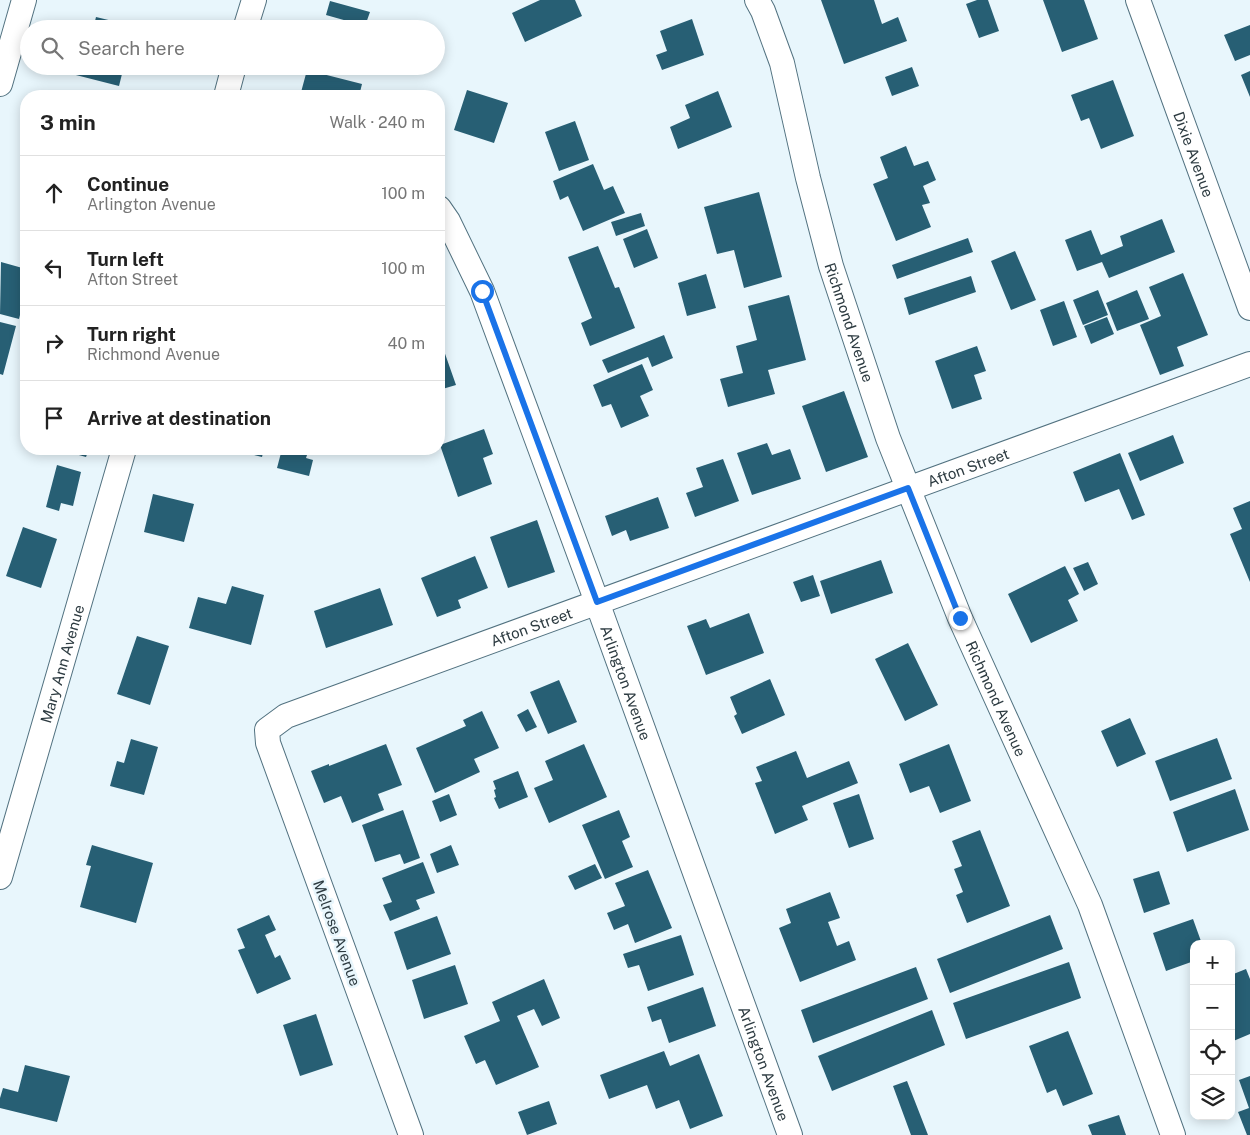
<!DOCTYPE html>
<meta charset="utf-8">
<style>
:root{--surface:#fff;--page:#f2f2f2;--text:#222;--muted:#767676;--line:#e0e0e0}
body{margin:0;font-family:"Public Sans",sans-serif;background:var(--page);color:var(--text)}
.controls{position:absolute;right:15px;bottom:15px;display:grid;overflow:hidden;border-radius:10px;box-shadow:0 2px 12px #0003}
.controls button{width:45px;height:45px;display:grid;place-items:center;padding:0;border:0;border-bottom:1px solid var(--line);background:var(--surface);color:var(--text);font:25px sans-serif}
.stop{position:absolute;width:15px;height:15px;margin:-11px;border:4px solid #1a73e8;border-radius:50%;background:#fff}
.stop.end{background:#1a73e8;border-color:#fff;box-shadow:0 1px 5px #0008}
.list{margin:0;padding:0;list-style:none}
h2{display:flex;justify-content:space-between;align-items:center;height:65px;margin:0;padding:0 20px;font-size:21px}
h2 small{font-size:16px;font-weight:400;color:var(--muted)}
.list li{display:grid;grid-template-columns:32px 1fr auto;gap:15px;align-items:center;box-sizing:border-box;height:75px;padding:0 20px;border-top:1px solid var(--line)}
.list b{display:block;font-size:19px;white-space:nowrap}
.list p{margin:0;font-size:16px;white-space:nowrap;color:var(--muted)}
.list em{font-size:16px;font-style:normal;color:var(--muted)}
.icon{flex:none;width:28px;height:28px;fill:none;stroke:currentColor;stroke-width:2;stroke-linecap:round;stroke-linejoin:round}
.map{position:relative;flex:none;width:1250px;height:1135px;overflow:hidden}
.search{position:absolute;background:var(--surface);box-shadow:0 2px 12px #0003;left:20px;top:20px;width:425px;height:55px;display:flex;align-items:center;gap:12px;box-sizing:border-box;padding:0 18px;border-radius:28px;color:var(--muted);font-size:19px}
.panel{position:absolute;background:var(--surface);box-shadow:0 2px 12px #0003;left:20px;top:90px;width:425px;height:365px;border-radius:20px}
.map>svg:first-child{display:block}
.building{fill:#275f74}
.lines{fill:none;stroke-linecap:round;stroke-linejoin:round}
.minor-casing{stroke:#527280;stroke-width:26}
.minor{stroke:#fff;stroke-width:24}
.route{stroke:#1a73e8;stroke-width:6}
.labels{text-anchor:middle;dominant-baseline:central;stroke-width:5;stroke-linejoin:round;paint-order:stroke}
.street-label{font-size:15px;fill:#2d3b41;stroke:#e8f6fc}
</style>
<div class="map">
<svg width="1250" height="1135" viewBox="0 0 1250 1135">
<rect width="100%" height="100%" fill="#e8f6fc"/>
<path class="building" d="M540,0h35l7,16 -57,26 -13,-29z
M821,0h53l8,24 16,-7 9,24 -63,23z
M977,0h11l11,31 -20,7 -13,-34z
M1043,0h41l14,39 -36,13z
M330,1l40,11 -5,14 -39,-11z
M96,17l29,7 -1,5h-31z
M692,19l12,36 -42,15 -6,-15 11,-4 -7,-20z
M318,24l16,4v1h-17z
M1250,25v30l-15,6 -11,-26z
M69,66h55l-5,20 -51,-13z
M912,67l7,19 -27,10 -7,-19z
M307,70l55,14 -3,12h-59z
M1250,71v26l-9,-22z
M1113,80l21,56 -33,13 -12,-31 -8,3 -10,-26z
M467,90l41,13 -14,40 -40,-13z
M718,91l14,36 -54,22 -8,-22 20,-9 -5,-13z
M575,121l14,39 -30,11 -14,-39z
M906,146l8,20 14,-5 8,19 -13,6 7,17 -8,2 9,22 -35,14 -23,-57 15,-6 -8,-21z
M593,164l11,26 9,-4 12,27 -42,18 -15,-35 -8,4 -7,-19z
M759,192l23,85 -38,11 -10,-38 -17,4 -13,-47z
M641,213l4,13 -29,10 -5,-14z
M1162,219l13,33 -66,26 -7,-16 -25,9 -12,-31 26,-10 10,25 22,-9 -3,-10z
M647,229l11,29 -24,10 -11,-29z
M968,238l5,14 -76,27 -5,-14z
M598,246l17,42 4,-1 16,41 -45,18 -9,-23 11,-5 -24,-61z
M1015,251l21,49 -25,10 -20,-49z
M1,262l25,7v22l-7,28 -19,-5z
M1183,273l25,62 -31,12 7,19 -24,9 -20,-50 21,-9 -12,-29z
M706,274l10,34 -29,8 -9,-33z
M971,276l5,16 -67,23 -5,-17z
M1098,290l10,25 -25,10 -10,-25z
M1137,290l12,29 -32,12 -11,-28z
M789,295l17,65 -38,10 7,24 -47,13 -8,-28 23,-6 -7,-27 21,-6 -9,-34z
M1064,301l13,36 -24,9 -13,-36z
M1107,317l7,17 -23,10 -7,-18z
M0,322l16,4 -13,49 -3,-1z
M664,335l9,23 -21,9 -4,-10 -40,16 -6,-13z
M977,346l9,25 -12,4 8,24 -30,10 -17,-48z
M443,348l13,37 -17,5v-40z
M642,364l11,26 -13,6 9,20 -28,12 -10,-24 -9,3 -9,-22z
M844,391l24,66 -42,15 -24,-66z
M484,429l9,25 -10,4 9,26 -34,13 -18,-52z
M1173,435l11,28 -44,18 -12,-28z
M767,443l5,12 18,-6 11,30 -49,16 -15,-42z
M62,449h27l-3,8 -25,-7z
M231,449h33l-2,8z
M282,449h27l-3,9 7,2 -4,16 -32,-8z
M1120,453l25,62 -13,5 -13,-31 -34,13 -12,-30z
M723,459l16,42 -44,16 -9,-24 17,-6 -7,-19z
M57,465l24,7 -8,34 -12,-3 -2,8 -13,-4z
M153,494l41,10 -10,38 -40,-10z
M658,497l11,31 -39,13 -4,-11 -14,6 -7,-20z
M1250,501v81l-20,-48 12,-5 -9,-21z
M537,520l18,52 -47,16 -18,-51z
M23,527l34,12 -16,49 -35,-12z
M475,556l13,32 -30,12 3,8 -24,9 -16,-39z
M881,560l12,33 -62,21 -11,-33z
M1088,562l10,22 -14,7 -11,-23z
M1065,566l14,28 -11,6 10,21 -47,22 -23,-49z
M813,575l7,21 -19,6 -8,-20z
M232,586l32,9 -13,50 -62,-17 9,-31 28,7z
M380,588l13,37 -67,23 -12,-37z
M749,613l15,40 -58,22 -19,-49 19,-7 4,9z
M137,636l32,10 -19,59 -33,-11z
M908,643l30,62 -33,16 -30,-62z
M770,679l15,36 -43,19 -8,-18 3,-2 -7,-17z
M559,680l18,42 -29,12 -18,-42z
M528,709l9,18 -11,5 -9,-17z
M482,711l17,37 -25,11 6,13 -45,21 -19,-45 50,-22 -3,-6z
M1130,718l16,36 -29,13 -16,-36z
M1217,738l15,41 -62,22 -15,-40z
M131,739l27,8 -14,48 -34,-9 7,-25 7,2z
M386,744l16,41 -24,9 6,16 -32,13 -11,-27 -17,7 -13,-32 18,-7v2z
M584,744l23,53 -58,26 -15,-35 19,-8 -8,-19z
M949,744l22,57 -31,12 -11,-27 -19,7 -11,-29z
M796,751l11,27 42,-17 9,22 -56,23 6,14 -33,14 -20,-51 7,-2 -6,-14z
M518,771l10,26 -29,12 -5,-11 2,-1 -2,-7 2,-1 -3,-8z
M1235,789l14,41 -62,22 -14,-40z
M449,794l8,21 -17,7 -8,-21z
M859,794l15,45 -25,9 -16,-45z
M403,810l17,48 -16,6 -4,-10 -25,8 -13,-37z
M619,810l11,27 -8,4 11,26 -28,12 -23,-54z
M980,830l30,76 -43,17 -11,-28 7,-3 -9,-23 8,-3 -10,-25z
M92,845l61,18 -17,60 -56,-16 11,-41 -5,-1z
M451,845l8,20 -22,8 -7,-19z
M423,862l12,31 -19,7 4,9 -30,12 -7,-16 9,-3 -10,-24z
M595,864l7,14 -27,12 -7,-14z
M648,870l24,58 -37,15 -7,-19 -14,6 -7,-17 18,-7 -10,-23z
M1159,871l11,33 -26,9 -11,-34z
M830,892l10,26 -12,4 9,24 12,-5 7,19 -56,22 -21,-54 12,-5 -5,-14z
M269,915l7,15 -11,5 10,23 5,-3 11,24 -34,15 -19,-44 7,-2 -8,-19z
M1050,915l13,34 -113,44 -13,-34z
M437,916l14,38 -44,16 -13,-38z
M1193,919l9,25h-8v17l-28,10 -13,-38z
M681,935l13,40 -46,16 -9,-26 -11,3 -5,-14z
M1069,962l12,36 -115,41 -13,-36z
M455,965l13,39 -44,15 -12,-39z
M916,967l12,32 -115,44 -12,-33z
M1246,969l4,10v55l-19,8v-67z
M544,979l16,39 -18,8 -8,-17 -17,7 22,51 -43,18 -11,-25 -9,4 -12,-28 36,-15 -8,-19z
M703,987l13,39 -47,17 -8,-24 -9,3 -5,-15z
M932,1010l13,35 -113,46 -14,-35z
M316,1014l17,51 -33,11 -17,-51z
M1068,1031l25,63 -30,12 -7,-17 -9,4 -18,-47z
M664,1051l6,15 29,-12 24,62 -33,13 -11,-29 -23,9 -9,-24 -38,14 -9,-24z
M25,1065l45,11 -13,46 -57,-14v-10l3,-10 15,4z
M1250,1076v59h-3l-9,-23 11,-4 -10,-28z
M907,1081l21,54h-17l-18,-49z
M549,1101l8,23 -30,11 -9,-23z
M1119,1115l7,20h-34l-4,-10z"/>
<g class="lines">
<g class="minor-casing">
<g id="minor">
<path id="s1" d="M757,0l6,11 19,52 26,115 23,88 57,172 72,180 130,287 83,230"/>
<path id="s2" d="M1138,0l112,308"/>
<path d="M245,29l9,-29"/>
<path d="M0,84l24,-84"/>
<path d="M226,96l8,-30"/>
<path id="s3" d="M439,208l9,13 34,70 115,311 193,533"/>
<path id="s4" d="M0,877l124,-428"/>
<path id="s5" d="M411,1135l-143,-392 -1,-13 19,-14 964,-352"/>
</g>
</g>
<use href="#minor" class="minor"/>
</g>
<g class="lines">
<path class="route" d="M482,291l115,311 311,-114 52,130"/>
</g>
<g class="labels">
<g class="street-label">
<text stroke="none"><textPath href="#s2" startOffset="164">Dixie Avenue</textPath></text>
<text stroke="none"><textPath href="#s1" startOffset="336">Richmond Avenue</textPath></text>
<text stroke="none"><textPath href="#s5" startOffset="1180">Afton Street</textPath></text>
<text stroke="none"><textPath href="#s5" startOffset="715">Afton Street</textPath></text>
<text stroke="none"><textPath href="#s4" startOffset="222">Mary Ann Avenue</textPath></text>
<text stroke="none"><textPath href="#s3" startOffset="511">Arlington Avenue</textPath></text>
<text stroke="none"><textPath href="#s1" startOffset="740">Richmond Avenue</textPath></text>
<text transform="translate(337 933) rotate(70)">Melrose Avenue</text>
<text stroke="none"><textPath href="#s3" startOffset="916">Arlington Avenue</textPath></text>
</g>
</g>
</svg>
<div class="controls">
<button>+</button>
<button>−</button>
<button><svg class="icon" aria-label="locate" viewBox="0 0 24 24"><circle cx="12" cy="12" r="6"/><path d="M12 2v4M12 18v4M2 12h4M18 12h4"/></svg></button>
<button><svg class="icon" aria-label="layers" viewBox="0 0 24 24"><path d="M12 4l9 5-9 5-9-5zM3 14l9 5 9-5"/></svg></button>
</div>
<div class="stop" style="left:482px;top:291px"></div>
<div class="stop end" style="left:960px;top:618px"></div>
<div class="search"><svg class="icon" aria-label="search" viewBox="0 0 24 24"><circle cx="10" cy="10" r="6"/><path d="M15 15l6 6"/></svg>Search here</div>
<section class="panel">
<h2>3 min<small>Walk · 240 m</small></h2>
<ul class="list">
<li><svg class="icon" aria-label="ahead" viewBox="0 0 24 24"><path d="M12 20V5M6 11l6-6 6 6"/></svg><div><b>Continue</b><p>Arlington Avenue</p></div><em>100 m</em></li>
<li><svg class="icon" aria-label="left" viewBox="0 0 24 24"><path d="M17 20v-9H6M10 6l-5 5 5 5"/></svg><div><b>Turn left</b><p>Afton Street</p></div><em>100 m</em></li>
<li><svg class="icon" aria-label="right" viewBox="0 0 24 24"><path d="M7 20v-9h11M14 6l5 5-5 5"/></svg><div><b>Turn right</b><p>Richmond Avenue</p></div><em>40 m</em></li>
<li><svg class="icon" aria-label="arrive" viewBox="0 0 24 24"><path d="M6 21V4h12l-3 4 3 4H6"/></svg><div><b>Arrive at destination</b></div></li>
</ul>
</section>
</div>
